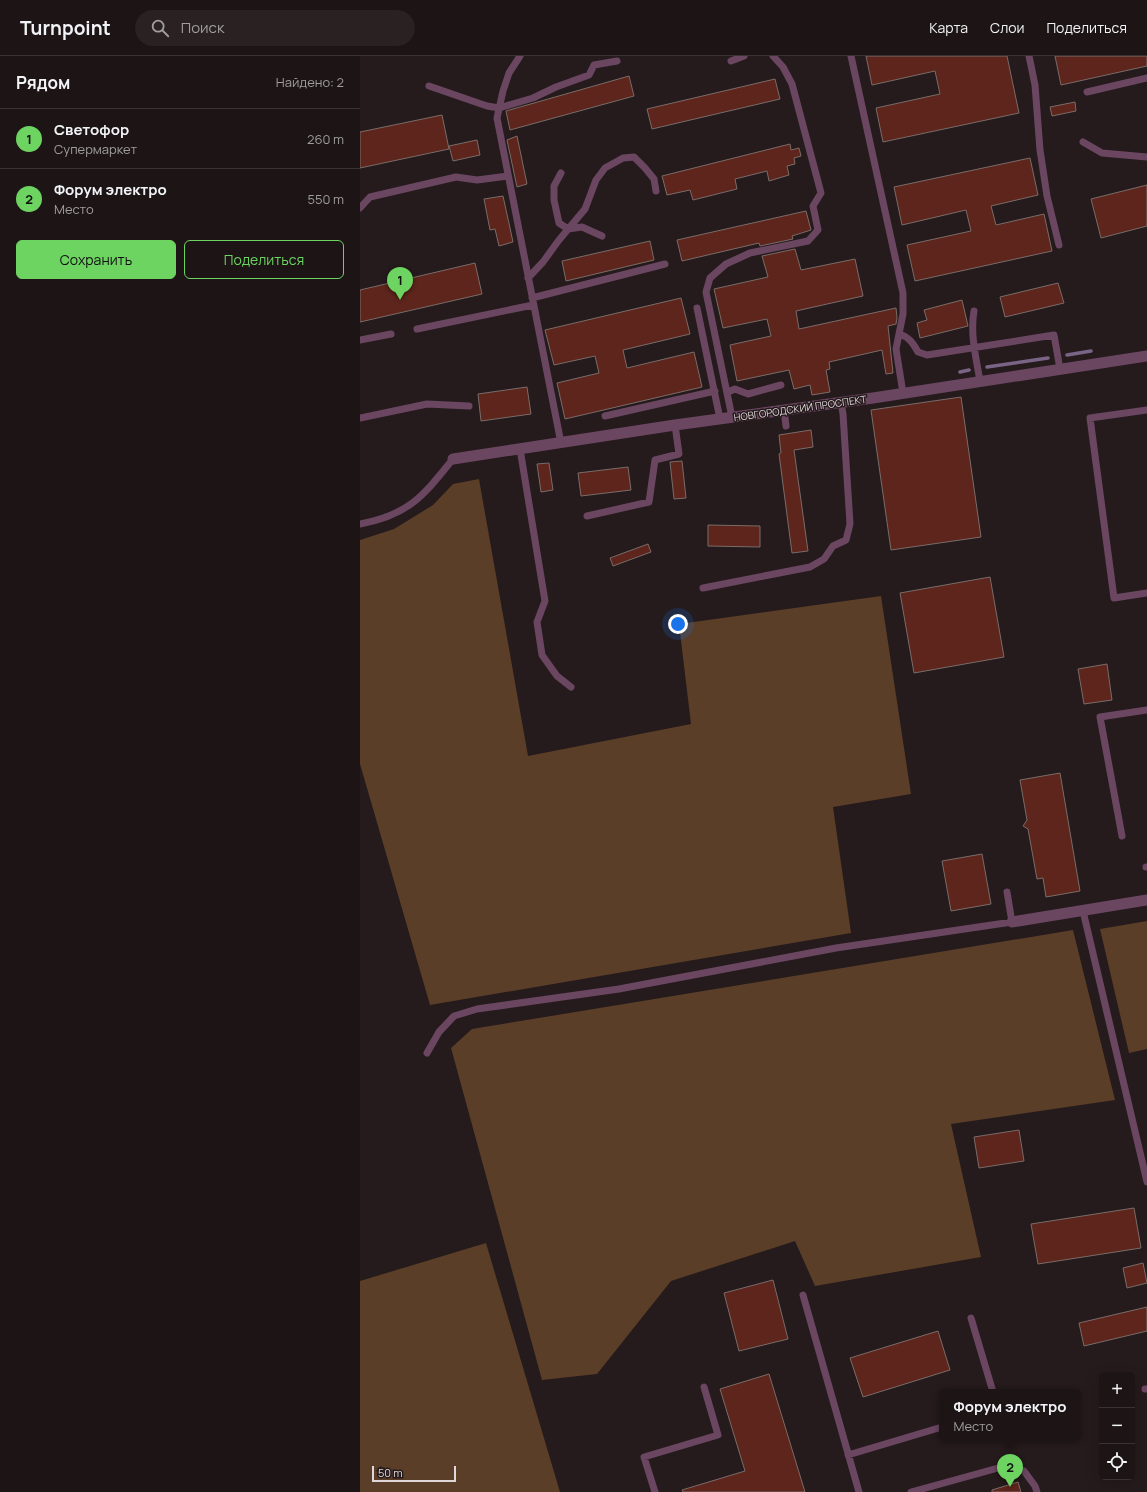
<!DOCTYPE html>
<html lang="ru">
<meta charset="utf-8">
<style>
:root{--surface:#1c1415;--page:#292122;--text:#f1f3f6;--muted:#a09ea0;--line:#3a3334;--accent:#6dd361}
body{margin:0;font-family:Manrope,sans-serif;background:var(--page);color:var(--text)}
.controls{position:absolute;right:12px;bottom:12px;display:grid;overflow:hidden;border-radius:6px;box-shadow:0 4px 16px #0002}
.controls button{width:36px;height:36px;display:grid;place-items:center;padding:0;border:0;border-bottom:1px solid var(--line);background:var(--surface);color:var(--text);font:20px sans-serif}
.scale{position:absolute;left:12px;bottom:10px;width:84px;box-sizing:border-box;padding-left:4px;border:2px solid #dfd7d9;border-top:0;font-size:11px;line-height:14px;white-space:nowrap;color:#dfd7d9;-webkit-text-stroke:3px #251a1c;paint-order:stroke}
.you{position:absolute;left:318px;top:568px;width:14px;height:14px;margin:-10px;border:3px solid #fff;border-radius:50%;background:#1a73e8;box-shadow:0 0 0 6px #1a73e833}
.badge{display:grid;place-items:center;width:26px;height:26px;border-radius:50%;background:var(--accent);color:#111;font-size:13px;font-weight:700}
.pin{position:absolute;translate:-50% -33px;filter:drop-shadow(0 1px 2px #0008)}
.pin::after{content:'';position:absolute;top:21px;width:14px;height:12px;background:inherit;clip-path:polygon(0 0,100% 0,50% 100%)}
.popup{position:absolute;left:579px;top:1333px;width:142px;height:52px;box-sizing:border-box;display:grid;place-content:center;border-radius:6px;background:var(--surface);filter:drop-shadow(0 1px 3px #0005);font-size:13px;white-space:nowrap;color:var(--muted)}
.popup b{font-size:15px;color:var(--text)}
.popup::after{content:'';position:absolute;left:50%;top:100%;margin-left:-8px;border:8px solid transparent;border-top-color:var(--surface)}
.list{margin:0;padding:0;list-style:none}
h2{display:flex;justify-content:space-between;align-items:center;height:52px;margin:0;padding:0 16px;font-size:17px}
h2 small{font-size:13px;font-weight:400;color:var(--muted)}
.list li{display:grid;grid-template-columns:26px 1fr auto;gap:12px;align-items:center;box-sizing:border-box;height:60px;padding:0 16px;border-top:1px solid var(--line)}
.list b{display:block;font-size:15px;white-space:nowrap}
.list p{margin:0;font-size:13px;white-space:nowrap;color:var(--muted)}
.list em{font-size:13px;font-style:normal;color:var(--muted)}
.actions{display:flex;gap:8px;padding:12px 16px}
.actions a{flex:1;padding:9px 0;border:1px solid var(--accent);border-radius:6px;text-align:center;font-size:14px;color:var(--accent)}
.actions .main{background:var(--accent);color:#111}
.icon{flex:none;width:22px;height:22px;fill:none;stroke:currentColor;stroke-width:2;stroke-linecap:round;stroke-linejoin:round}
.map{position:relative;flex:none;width:787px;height:1436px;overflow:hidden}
header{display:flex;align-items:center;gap:24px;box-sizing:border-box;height:56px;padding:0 20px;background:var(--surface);border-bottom:1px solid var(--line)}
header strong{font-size:19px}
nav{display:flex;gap:22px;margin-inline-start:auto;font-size:14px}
.search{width:280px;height:36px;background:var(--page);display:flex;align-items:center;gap:10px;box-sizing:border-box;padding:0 14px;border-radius:22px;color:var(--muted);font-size:15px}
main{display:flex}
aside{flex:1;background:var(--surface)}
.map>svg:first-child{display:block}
.green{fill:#5a3e27}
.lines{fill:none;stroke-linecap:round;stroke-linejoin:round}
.stream{stroke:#7a6486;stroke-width:3.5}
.building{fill:#5d251b;stroke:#7a6c69}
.service{stroke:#6b4661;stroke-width:7}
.minor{stroke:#6b4661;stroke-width:11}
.labels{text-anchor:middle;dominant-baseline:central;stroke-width:3;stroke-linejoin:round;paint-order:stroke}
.street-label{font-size:10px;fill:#dfd7d9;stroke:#251a1c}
</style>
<header>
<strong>Turnpoint</strong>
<div class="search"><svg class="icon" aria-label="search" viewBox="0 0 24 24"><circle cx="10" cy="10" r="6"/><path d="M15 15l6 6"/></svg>Поиск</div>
<nav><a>Карта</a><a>Слои</a><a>Поделиться</a></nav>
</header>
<main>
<aside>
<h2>Рядом<small>Найдено: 2</small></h2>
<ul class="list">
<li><span class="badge">1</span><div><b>Светофор</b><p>Супермаркет</p></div><em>260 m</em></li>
<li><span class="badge">2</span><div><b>Форум электро</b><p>Место</p></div><em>550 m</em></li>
</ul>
<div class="actions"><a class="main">Сохранить</a><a>Поделиться</a></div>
</aside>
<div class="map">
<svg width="787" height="1436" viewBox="0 0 787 1436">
<rect width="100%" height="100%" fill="#251a1c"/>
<path class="green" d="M119,423l49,277 163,-32 -12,-100 202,-28 30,198 -78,13 18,126 -421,72 -70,-241v-224l34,-11 39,-24 20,-21z
M787,865v128l-18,4 -29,-124z
M713,874l42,170 -164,24 30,133 -166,29 -20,-45 -124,40 -74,93 -55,6 -91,-332 21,-19z
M126,1187l74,249h-200v-211z"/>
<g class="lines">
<path class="stream" d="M707,299l24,-4
M627,311l61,-9
M600,316l9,-2"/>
</g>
<path class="building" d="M506,0h141l12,57 -136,29 -7,-34 64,-14 -5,-23 -63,14z
M695,0h92v10l-86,19z
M269,20l5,20 -124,34 -4,-19z
M415,23l5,20 -128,30 -5,-20z
M715,46l1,9 -24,5 -2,-9z
M82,59l7,34 -89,19v-36z
M157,80l10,48 -10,3 -10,-47z
M117,84l3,15 -27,6 -4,-15z
M430,88l1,6 8,-2 2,8 -7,2 1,6 -8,2 2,9 -20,6 -2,-10 -32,8 2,10 -44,11 -3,-10 -23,5 -5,-19z
M670,102l8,37 -47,11 5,19 48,-11 8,37 -137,30 -8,-36 64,-14 -5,-21 -64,15 -8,-38z
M787,129v41l-46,12 -10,-39z
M143,140l10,46 -14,4 -4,-17 -5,1 -6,-31z
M446,155l5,19 -19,6 1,3 -33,7 -1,-3 -77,18 -5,-21z
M290,185l4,19 -88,21 -4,-20z
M435,193l6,21 54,-11 8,37 -67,15 3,18 97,-21 1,10 -1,6 -8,2 5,47 -7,1 -4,-24 -53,12 1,7 -4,1 4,22 -18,3 -2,-10 -16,4 -5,-19 -52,11 -7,-36 41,-9 -4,-17 -44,9 -9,-39 54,-12 -6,-21z
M115,207l7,31 -122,28v-32z
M698,227l6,20 -59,14 -5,-20z
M321,242l9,36 -67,16 4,18 67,-16 8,35 -137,32 -8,-36 42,-10 -4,-17 -41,9 -9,-35z
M602,244l6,26 -48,12 -3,-15 10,-3 -3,-10z
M167,331l4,27 -50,7 -3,-27z
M601,341l20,140 -90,13 -20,-140z
M451,374l2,17 -19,3 14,101 -16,2 -13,-99 2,-1 -2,-18z
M322,405l4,37 -12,1 -4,-37z
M189,407l4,27 -12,2 -4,-28z
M268,411l3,23 -50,6 -3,-23z
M348,469l52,1v21l-52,-1z
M288,488l3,8 -38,14 -3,-8z
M630,521l14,80 -90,16 -14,-80z
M747,608l5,36 -28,4 -6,-35z
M700,717l20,118 -34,6 -3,-19 -6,1 -9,-50 -5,-3 4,-6 -7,-40z
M622,798l9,50 -40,7 -9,-50z
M659,1074l5,31 -45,7 -5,-31z
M774,1152l7,40 -103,16 -7,-40z
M783,1207l4,20 -20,5 -4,-20z
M413,1224l15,59 -49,12 -15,-58z
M787,1251v24l-63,15 -5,-23z
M578,1275l12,39 -87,27 -13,-39z
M409,1318l36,118h-122l-1,-2 63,-19 -25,-82z
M658,1426l3,10h-29v-2z"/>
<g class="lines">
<path class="service" d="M160,0l-11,17 -6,18 -6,27 64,325
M491,0l52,237v21l-7,35 7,44
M669,0l6,29 5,65 7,46 12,49
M371,5l13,-5
M69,30l58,20 12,2 34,-10 23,-11 33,-12 5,-10 23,-4
M727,36l60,-14
M723,86l19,11 45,4
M201,117l-7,13v14l5,23 9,6 14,-2 20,9
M0,152l10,-11 86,-20 21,3 31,-4
M168,222l15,-16 16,-22 26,-31 11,-29 9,-12 18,-10 11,-1 11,11 9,11 2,12
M172,242l133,-34
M337,252l23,111
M614,255c-4,23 2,47 6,70
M57,273l116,-24
M539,278c10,3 14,9 19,18l9,3 127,-20 6,34
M0,284l31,-6
M368,336l7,-3 13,5 33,-9
M424,354l2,16
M787,354l-57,8 24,180 33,-5
M245,360l110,-25
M372,361l-26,-125 4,-14 16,-14 24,-11 58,-12 10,-11 -5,-24 8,-13 -29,-109 -9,-17 -10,-11
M0,362l67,-14 42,2
M160,393l25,152 -8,21 5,33 15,21 14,11
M227,460l62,-14 6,-42 24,-6 -4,-29
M0,468c49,-9 63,-28 93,-65
M343,532l107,-21 14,-8 9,-13 13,-6 4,-16 -7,-110 -2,-12
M762,780l-22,-119 47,-7
M786,811h1
M723,855l64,271
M67,997l12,-21 15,-16 23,-7 142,-20 217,-41 176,-26 -5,-30
M443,1239l56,197
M611,1262l22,74
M785,1333h2
M488,1399l94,-28
M295,1436l-11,-35 74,-22 -14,-48
M551,1436l98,-27 15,6 11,15 2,6"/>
<path class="minor" d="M93,403l222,-34 198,-27 274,-42
M652,866l135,-22"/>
</g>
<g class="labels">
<g class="street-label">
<text transform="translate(440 352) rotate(-8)">НОВГОРОДСКИЙ ПРОСПЕКТ</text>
</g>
</g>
</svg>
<div class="controls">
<button>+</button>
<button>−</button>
<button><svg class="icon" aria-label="locate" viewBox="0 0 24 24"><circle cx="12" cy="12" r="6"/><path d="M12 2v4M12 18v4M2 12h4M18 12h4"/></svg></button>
</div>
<div class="scale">50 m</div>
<div class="you"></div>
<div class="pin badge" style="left:40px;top:244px">1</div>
<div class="pin badge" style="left:650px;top:1431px">2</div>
<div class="popup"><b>Форум электро</b>Место</div>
</div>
</main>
